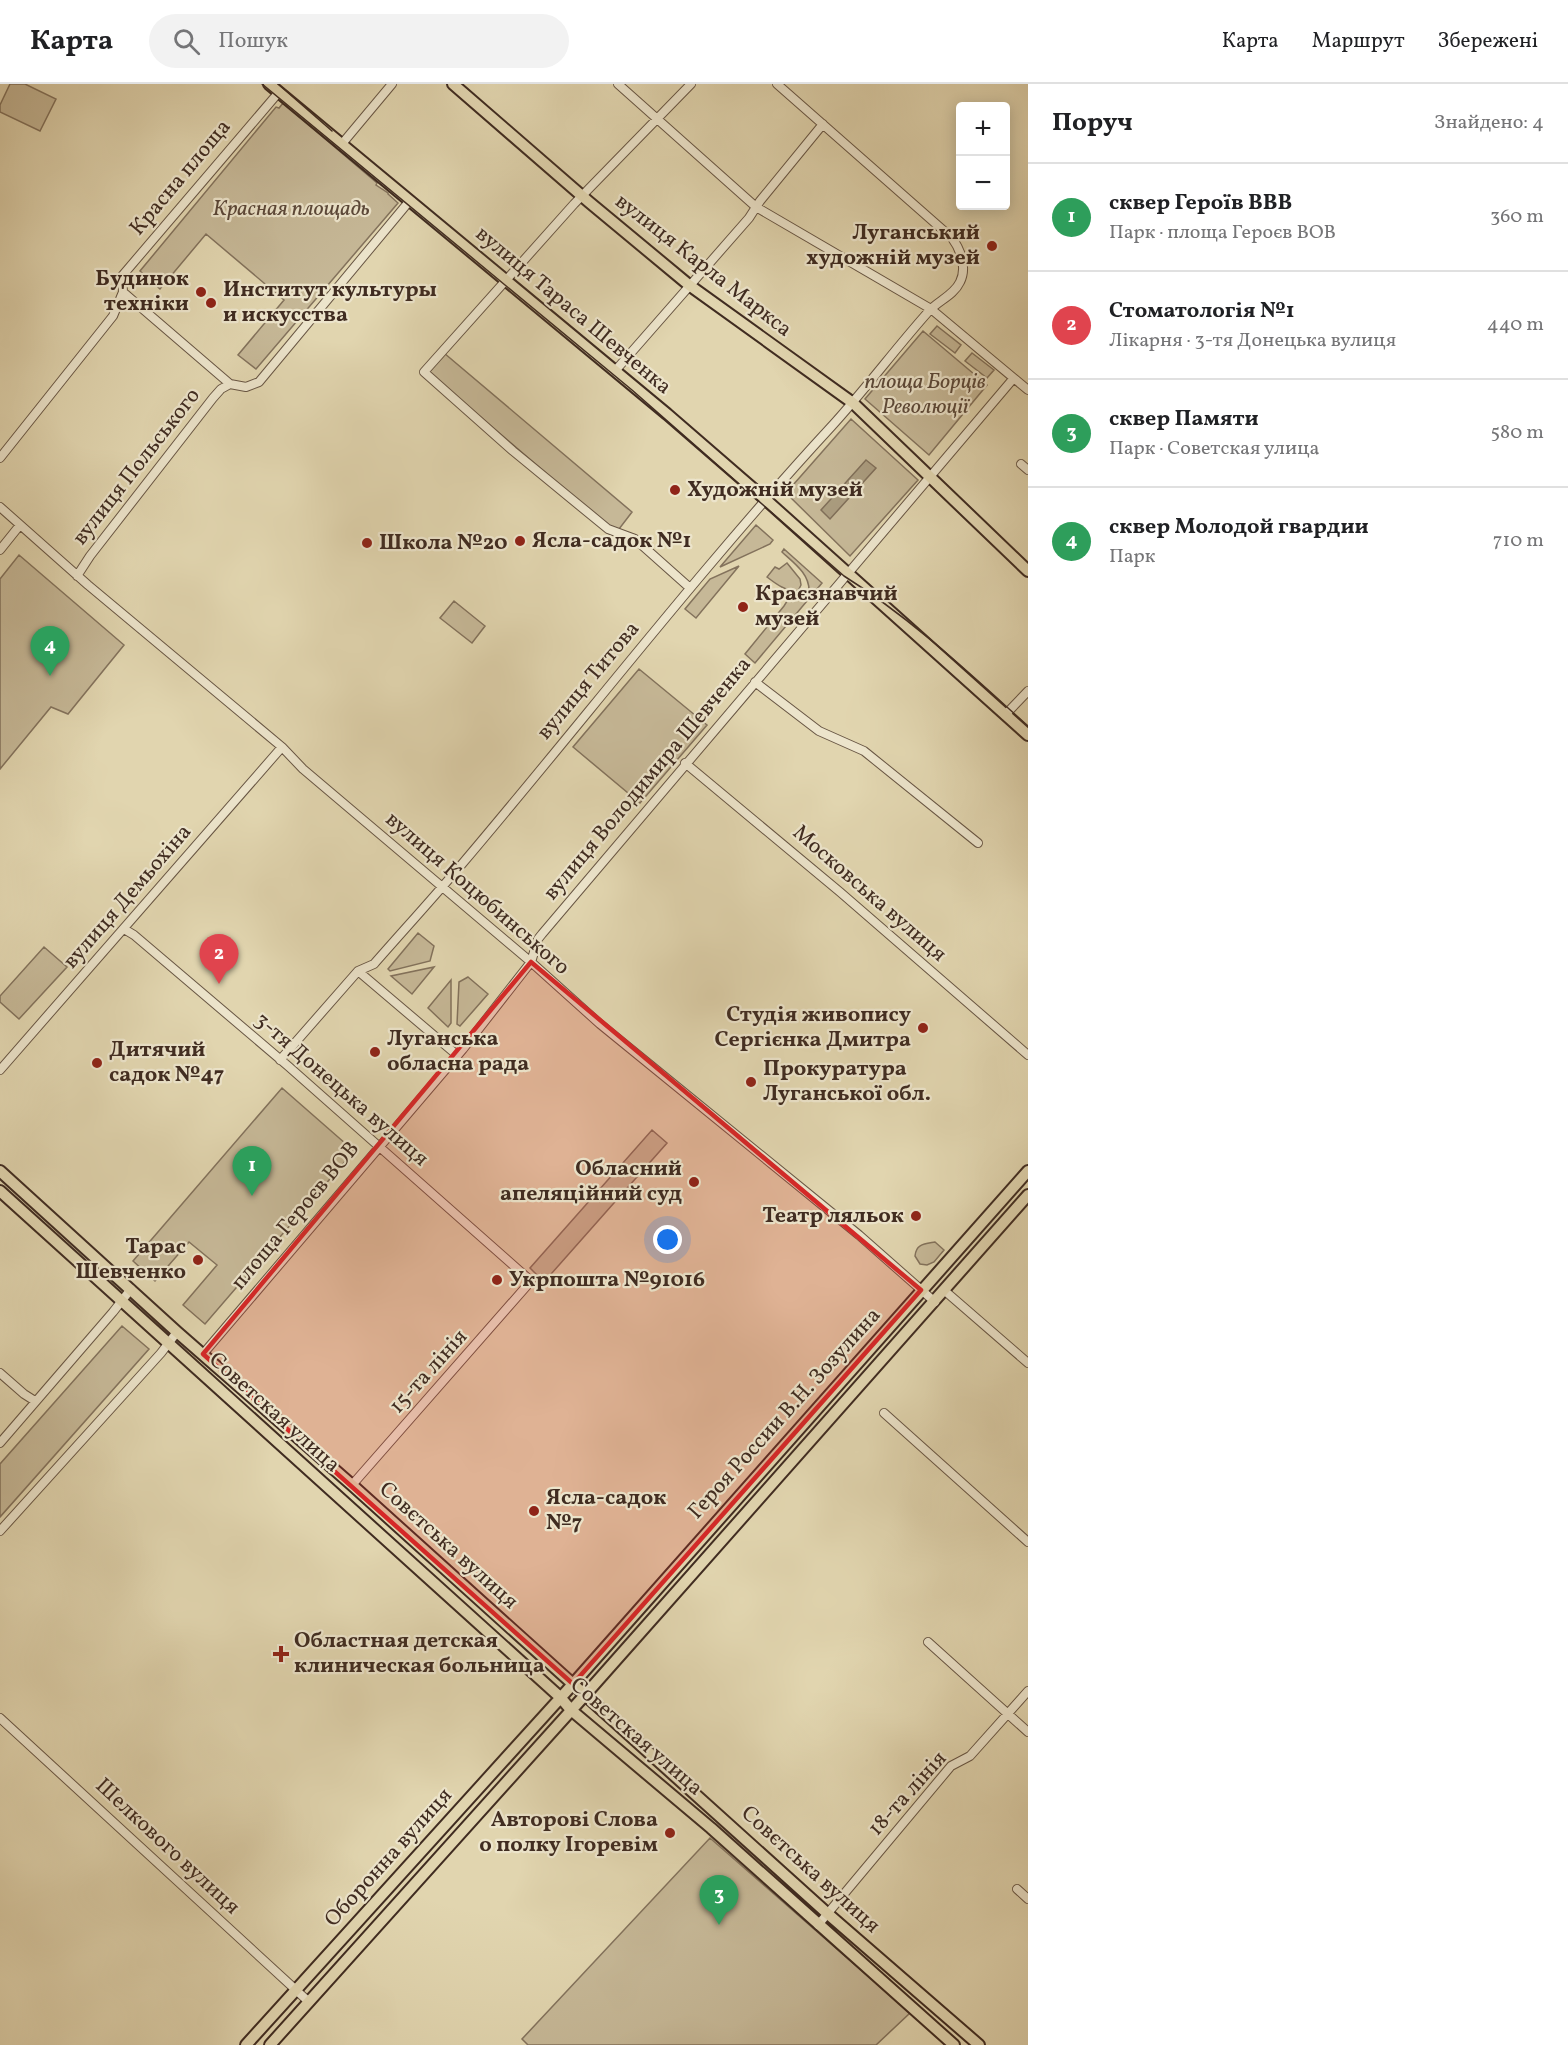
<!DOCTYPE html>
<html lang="uk">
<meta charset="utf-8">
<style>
:root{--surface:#fff;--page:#f2f2f2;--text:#202124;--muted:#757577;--line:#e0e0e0;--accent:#8f2418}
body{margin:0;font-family:Vollkorn,serif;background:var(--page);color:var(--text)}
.controls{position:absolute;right:18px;top:18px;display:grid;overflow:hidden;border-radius:6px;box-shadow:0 3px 15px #0003}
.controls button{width:54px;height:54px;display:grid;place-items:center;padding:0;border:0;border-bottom:2px solid var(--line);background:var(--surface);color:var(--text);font:30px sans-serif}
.you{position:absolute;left:668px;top:1156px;width:21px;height:21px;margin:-15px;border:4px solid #fff;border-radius:50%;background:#1a73e8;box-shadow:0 0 0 9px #1a73e833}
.badge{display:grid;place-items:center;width:39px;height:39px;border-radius:50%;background:var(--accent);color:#fff;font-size:20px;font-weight:700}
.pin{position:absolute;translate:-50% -50px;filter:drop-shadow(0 2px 3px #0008)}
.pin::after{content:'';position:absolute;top:32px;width:21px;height:18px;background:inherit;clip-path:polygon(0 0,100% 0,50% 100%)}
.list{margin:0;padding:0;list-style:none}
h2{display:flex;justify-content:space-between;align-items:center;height:78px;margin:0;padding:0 24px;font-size:26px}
h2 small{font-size:20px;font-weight:400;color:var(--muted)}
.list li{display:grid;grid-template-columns:39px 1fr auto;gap:18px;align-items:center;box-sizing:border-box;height:108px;padding:0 24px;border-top:2px solid var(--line)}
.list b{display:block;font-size:22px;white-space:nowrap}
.list p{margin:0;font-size:20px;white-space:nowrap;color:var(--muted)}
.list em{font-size:20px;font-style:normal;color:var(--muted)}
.icon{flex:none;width:33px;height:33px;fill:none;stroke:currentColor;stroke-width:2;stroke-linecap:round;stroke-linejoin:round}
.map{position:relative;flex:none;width:1028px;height:1961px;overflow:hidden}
header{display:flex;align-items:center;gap:36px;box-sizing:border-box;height:84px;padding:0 30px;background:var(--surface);border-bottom:2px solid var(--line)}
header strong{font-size:28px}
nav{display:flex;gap:33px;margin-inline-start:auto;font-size:21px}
.search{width:420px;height:54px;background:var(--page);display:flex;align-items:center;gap:15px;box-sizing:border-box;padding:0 21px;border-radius:33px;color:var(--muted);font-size:22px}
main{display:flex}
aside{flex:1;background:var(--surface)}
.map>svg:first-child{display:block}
.green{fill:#c6b897;stroke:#83725c;stroke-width:1.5}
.water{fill:#aa9c7f;stroke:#806f59;stroke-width:1.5}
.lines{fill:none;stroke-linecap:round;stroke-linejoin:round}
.minor-casing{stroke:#685644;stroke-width:10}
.major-casing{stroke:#402c21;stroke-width:14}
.minor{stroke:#ece4cb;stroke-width:8}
.major{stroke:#e1d5af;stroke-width:10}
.tram{stroke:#402c21;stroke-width:1.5}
.marked{fill:#d62828;fill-opacity:0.2;stroke:#d62828;stroke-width:4.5;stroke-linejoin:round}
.poi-dot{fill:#8f2418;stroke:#ece4cb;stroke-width:2}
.labels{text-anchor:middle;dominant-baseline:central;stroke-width:4.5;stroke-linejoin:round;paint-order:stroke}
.street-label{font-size:22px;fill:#402c21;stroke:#ece4cb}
.park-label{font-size:22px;font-style:italic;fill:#5b4839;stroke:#ece4cb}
.poi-label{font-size:22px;font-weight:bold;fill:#402c21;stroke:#ece4cb;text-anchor:start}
</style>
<header>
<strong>Карта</strong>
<div class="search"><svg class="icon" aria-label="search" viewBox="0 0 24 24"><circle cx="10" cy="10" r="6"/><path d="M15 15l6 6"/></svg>Пошук</div>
<nav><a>Карта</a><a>Маршрут</a><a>Збережені</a></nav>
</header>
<main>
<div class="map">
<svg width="1028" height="1961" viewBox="0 0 1028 1961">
<rect width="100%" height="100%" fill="#e1d5af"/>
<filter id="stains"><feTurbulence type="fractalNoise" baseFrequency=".00333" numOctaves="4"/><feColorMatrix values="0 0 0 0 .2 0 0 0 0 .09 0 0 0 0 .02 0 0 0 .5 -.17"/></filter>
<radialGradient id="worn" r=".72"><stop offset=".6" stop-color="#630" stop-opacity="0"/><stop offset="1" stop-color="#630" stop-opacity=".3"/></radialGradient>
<path class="green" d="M10,0h15l31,15 -16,32 -40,-19v-7z
M283,19l94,80 -1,2 12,8v1l10,9 -142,166 -18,-14 46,-55 -78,-66 -46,55 -20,-18 136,-164 3,1z
M937,242l24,19 -6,8 -25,-19z
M923,247l64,54 -58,70 -64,-56z
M444,269l188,159 -16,21 -189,-162z
M972,269l22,17 -7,8 -22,-17z
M851,335l67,61 -68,76 -64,-63z
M756,441l17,15 -3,4 -50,23z
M784,465l38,34 -67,80 -10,-9 39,-48 5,-8c8,2 16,2 20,-6 1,-18 -15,-29 -27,-40z
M19,471l105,90 -56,69 -17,-7 -51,62v-190z
M787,479l13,16 1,6 -3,6c-11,1 -22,-7 -31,-14l8,-10 4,2z
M739,482l-43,52 -11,-9 25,-30z
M454,517l31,25 -13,17 -32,-25z
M639,585l68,56 -67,78 -67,-56z
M418,849l16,13 -4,15 -40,10 -2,-2z
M44,863l23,20 -48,52 -19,-17v-6z
M434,883l-22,27 -21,-18z
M468,893l20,17 -28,32 -3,-2 2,-42z
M451,896v43l-3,4 -20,-19z
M282,1004l72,63 -149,173 -22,-19 34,-40 -28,-23 -34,39 -22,-20z
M652,1046l15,13 -123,139 -14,-14z
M935,1158l9,8 -10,12 -7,3 -7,-1 -5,-8c1,-12 9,-12 20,-14z
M122,1242l27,23 -149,168v-53z
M710,1754l200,175 -34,32h-348l-6,-6z"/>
<path class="water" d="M866,376l10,8 -46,51 -9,-9z"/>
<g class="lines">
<g class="minor-casing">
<path id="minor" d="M618,0l138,123 175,102 97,81
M341,61l51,-61
M123,208l107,92
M615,287l134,-153 11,-17 63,-77
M230,300l16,3 13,-5 148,-178 5,-2
M0,374l113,-142 10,-24 -1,-16 157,-184
M1021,380l7,6
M0,423l88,78 194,162 21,22 228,193 69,62 259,211 76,67
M0,466l20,-25
M77,492l13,-20 123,-158 8,-9 9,-5
M690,504l-55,-49 -27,-10 -95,-78 -89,-79 150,-168 117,-120
M755,598l64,49 45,20 114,92
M1005,631l23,-24
M685,679l155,129 188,163
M124,845l10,6 154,131 243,215 -179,204
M358,887l99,84
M280,976l78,-89 16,-7c29,-33 59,-66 88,-100 123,-145 239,-296 368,-436 35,-38 65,-79 99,-117 9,-10 25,-16 31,-29 7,-14 1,-32 -8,-44l-175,-154
M0,986l282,-323
M945,1207l83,72
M203,1270l260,-305 68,-87 7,-23 4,-5 471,-555
M0,1289l24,21 11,7
M884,1329l144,129
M0,1359l113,-131 18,-23
M0,1447l161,-178 16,-21
M928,1558l100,90
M0,1634l309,284
M1017,1805l11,10
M818,1841l133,-159 19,-10 58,-65"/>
</g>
<g class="major-casing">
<path id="major" d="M269,0l398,330 98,85 263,236
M453,0l136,118 100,83 164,118 175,168
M0,1087l177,161 175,153 476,429 151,131
M0,1107l560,506 11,13 140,118 243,217
M246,1961l327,-361 455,-513
M270,1961l315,-350 443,-500"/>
</g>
<use href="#minor" class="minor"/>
<use href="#major" class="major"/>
<path class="tram" d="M262,0l370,306 212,186c67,42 125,97 184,150
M278,0l54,47"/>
</g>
<path class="marked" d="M531,878l390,328 -348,394 -370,-330z"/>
<g class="poi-dot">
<circle cx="992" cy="162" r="6"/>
<circle cx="201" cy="208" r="6"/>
<circle cx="211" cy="219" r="6"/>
<circle cx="675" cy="406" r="6"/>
<circle cx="520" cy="457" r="6"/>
<circle cx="367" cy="459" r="6"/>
<circle cx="743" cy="523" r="6"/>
<circle cx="923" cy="944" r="6"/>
<circle cx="375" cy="968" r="6"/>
<circle cx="97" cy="979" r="6"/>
<circle cx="751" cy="998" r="6"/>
<circle cx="694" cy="1098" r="6"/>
<circle cx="916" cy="1132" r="6"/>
<circle cx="198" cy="1176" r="6"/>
<circle cx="497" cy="1196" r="6"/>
<circle cx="534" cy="1427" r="6"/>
<path d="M278 1561h6v6h6v6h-6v6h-6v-6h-6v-6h6z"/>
<circle cx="670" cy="1749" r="6"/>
</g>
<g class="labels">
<g class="street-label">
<text transform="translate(181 94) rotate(-50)">Красна площа</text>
<text transform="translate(703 182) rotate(38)">вулиця Карла Маркса</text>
<text transform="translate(573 227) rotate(40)">вулиця Тараса Шевченка</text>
<text transform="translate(137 383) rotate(-52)">вулиця Польського</text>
<text transform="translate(589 597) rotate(-50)">вулиця Титова</text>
<text transform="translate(648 695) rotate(-50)">вулиця Володимира Шевченка</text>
<text transform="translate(477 810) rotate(41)">вулиця Коцюбинського</text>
<text transform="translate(869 810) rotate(41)">Московська вулиця</text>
<text transform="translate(128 813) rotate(-49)">вулиця Демьохіна</text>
<text transform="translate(341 1006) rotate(41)">3-тя Донецька вулиця</text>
<text transform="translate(296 1132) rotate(-50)">площа Героєв ВОВ</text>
<text transform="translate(429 1288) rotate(-48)">15-та лінія</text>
<text transform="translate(274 1329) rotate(42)">Советская улица</text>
<text transform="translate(785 1330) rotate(-48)">Героя России В.Н. Зозулина</text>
<text transform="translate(448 1462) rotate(42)">Совєтська вулиця</text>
<text transform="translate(636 1653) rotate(41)">Советская улица</text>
<text transform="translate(908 1710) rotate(-48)">18-та лінія</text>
<text transform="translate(167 1763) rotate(43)">Шелкового вулиця</text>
<text transform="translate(389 1774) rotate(-48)">Оборонна вулиця</text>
<text transform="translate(810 1786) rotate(42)">Совєтська вулиця</text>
</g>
<g class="park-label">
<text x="291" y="125">Красная площадь</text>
<text x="925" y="298">площа Борців<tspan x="925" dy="25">Революції</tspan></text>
</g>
<g class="poi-label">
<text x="980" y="149" text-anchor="end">Луганський<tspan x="980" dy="25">художній музей</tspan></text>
<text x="189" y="195" text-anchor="end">Будинок<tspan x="189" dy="25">техніки</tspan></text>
<text x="223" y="206">Институт культуры<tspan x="223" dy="25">и искусства</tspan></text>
<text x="687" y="406">Художній музей</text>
<text x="532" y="457">Ясла-садок №1</text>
<text x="379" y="459">Школа №20</text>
<text x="755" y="510">Краєзнавчий<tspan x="755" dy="25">музей</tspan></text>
<text x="911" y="931" text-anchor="end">Студія живопису<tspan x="911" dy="25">Сергієнка Дмитра</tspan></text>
<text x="387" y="955">Луганська<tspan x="387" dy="25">обласна рада</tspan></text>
<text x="109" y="966">Дитячий<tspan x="109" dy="25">садок №47</tspan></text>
<text x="763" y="985">Прокуратура<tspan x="763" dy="25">Луганської обл.</tspan></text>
<text x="682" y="1085" text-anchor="end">Обласний<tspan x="682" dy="25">апеляційний суд</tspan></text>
<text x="904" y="1132" text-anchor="end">Театр ляльок</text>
<text x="186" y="1163" text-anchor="end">Тарас<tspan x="186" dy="25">Шевченко</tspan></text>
<text x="509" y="1196">Укрпошта №91016</text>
<text x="546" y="1414">Ясла-садок<tspan x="546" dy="25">№7</tspan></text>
<text x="294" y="1557">Областная детская<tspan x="294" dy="25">клиническая больница</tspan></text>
<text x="658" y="1736" text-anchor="end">Авторові Слова<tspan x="658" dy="25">о полку Ігоревім</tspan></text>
</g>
</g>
<rect width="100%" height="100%" filter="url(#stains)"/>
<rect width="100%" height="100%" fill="url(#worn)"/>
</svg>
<div class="controls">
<button>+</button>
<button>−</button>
</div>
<div class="you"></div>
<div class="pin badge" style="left:252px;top:1112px;background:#2e9e5b">1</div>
<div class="pin badge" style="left:219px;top:900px;background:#e0444e">2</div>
<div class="pin badge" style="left:719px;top:1841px;background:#2e9e5b">3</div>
<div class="pin badge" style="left:50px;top:592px;background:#2e9e5b">4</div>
</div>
<aside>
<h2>Поруч<small>Знайдено: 4</small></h2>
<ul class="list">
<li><span class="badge" style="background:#2e9e5b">1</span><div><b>сквер Героїв ВВВ</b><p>Парк · площа Героєв ВОВ</p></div><em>360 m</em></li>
<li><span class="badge" style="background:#e0444e">2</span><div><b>Стоматологія №1</b><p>Лікарня · 3-тя Донецька вулиця</p></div><em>440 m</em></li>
<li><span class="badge" style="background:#2e9e5b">3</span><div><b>сквер Памяти</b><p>Парк · Советская улица</p></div><em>580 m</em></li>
<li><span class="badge" style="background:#2e9e5b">4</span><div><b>сквер Молодой гвардии</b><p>Парк</p></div><em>710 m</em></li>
</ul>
</aside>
</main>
